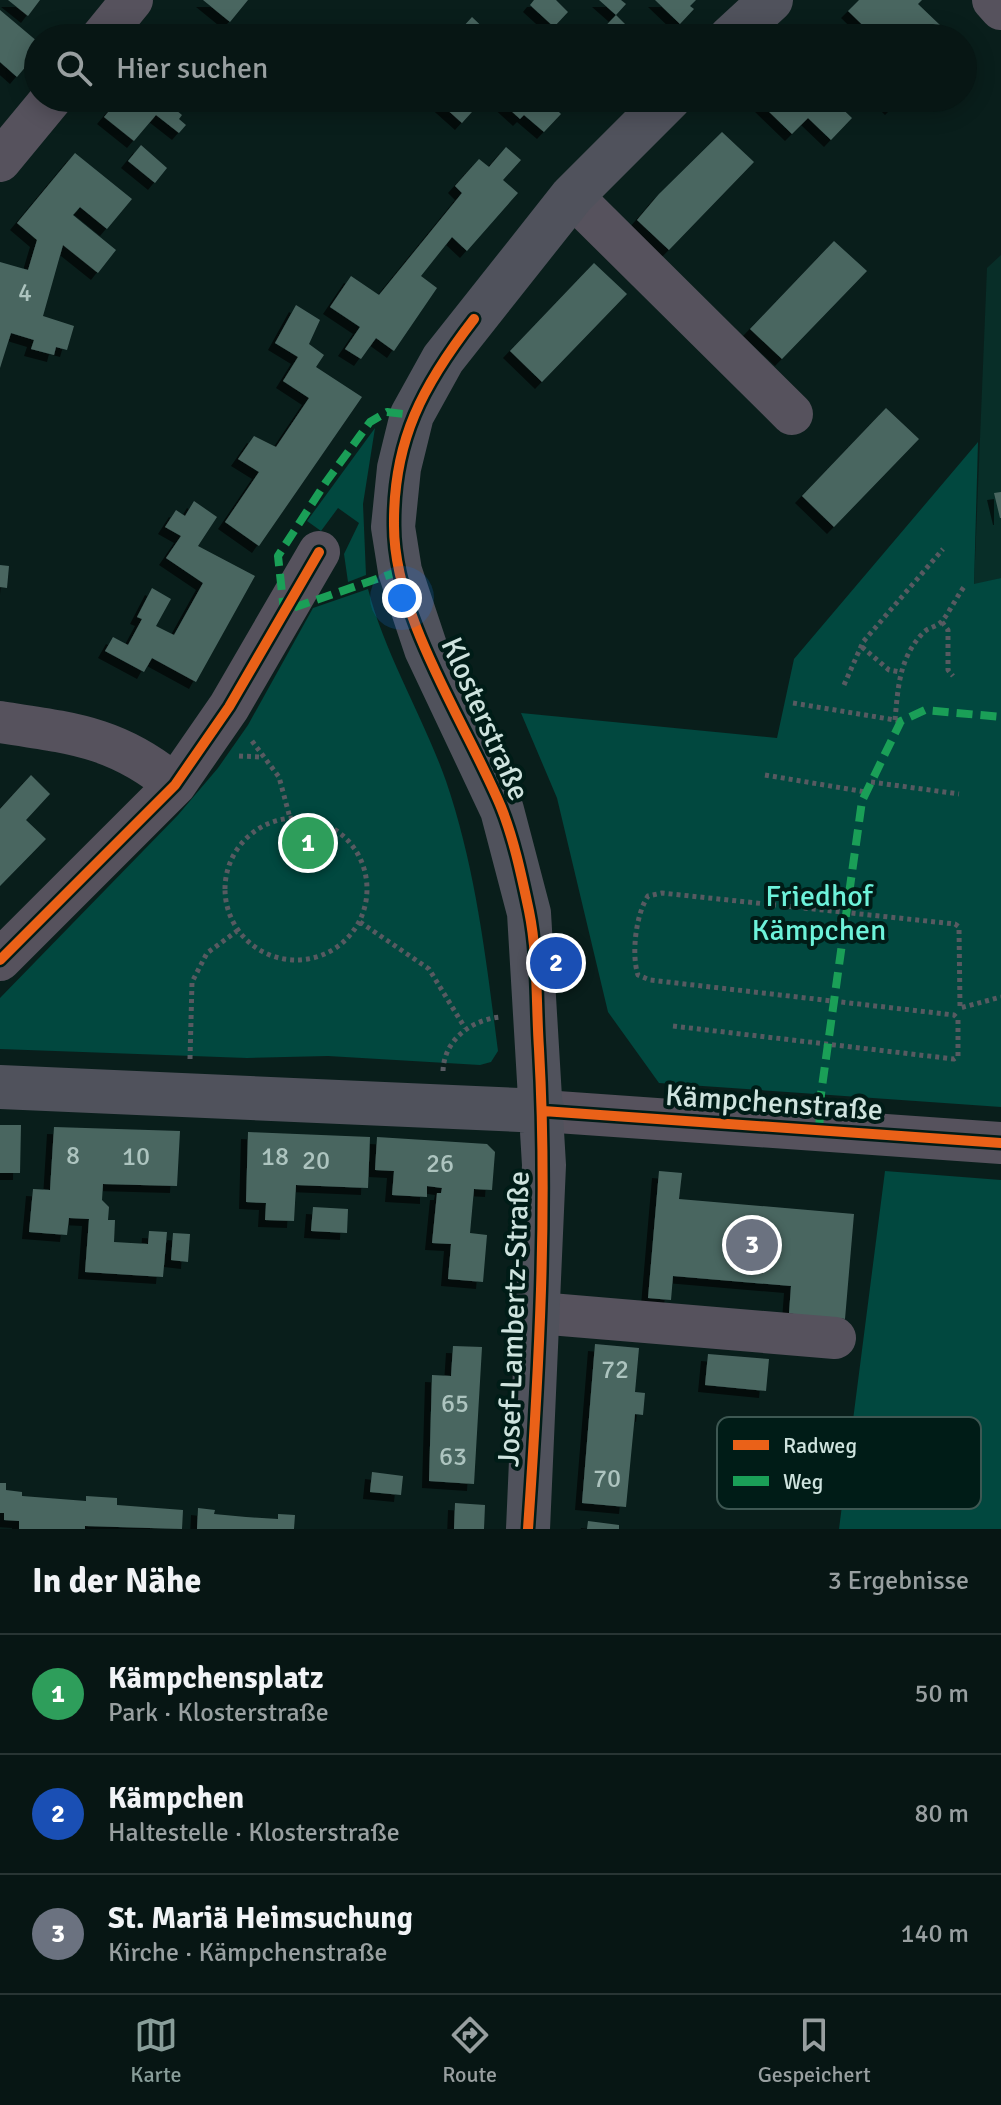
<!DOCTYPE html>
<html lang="de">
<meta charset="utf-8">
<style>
:root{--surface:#071614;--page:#101f1d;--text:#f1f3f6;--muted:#989fa0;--line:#283534;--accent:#899e9a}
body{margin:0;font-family:Signika,sans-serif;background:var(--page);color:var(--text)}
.you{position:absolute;left:402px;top:598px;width:28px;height:28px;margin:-20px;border:6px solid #fff;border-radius:50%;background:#1a73e8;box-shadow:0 0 0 12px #1a73e833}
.badge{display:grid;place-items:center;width:52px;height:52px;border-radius:50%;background:var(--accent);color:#fff;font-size:26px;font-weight:700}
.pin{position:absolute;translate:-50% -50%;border:4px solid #fff;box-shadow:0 2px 8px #0006}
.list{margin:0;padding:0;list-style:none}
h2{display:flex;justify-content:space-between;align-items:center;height:104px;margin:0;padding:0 32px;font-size:34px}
h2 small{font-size:26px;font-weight:400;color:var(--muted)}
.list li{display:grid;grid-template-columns:52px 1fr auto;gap:24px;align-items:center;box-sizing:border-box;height:120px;padding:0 32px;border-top:2px solid var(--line)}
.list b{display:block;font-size:30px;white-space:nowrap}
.list p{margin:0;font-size:26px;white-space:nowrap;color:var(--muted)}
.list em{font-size:26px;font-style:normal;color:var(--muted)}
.icon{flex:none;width:44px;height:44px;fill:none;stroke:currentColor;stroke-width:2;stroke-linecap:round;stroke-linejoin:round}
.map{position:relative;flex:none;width:1001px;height:1529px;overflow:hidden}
.search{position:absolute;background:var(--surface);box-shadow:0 4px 20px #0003;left:24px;right:24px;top:24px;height:88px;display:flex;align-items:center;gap:20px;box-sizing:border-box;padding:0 28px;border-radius:44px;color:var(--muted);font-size:30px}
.sheet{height:464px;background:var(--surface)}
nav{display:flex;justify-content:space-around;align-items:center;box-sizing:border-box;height:112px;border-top:2px solid var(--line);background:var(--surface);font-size:22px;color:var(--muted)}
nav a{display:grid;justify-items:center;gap:4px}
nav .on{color:var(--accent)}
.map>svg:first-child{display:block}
.built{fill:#082e28}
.green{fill:#01483f}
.building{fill:#4a6661;filter:url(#shadow)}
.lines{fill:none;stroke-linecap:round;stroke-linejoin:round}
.path{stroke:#575a61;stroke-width:5;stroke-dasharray:4 4;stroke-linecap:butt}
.minor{stroke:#56525d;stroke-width:42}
.major{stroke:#50525c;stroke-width:44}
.quiet{stroke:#1a9f57;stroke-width:8;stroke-dasharray:16 8;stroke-linecap:butt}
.cycleway-casing{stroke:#001c17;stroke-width:15}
.cycleway{stroke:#ea6118;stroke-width:10}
.labels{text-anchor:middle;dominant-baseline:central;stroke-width:8;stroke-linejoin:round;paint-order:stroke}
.number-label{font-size:26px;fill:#adc4bf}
.street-label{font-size:30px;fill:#cee3de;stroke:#001c17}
.park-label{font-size:30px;fill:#6df2da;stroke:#001c17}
.key{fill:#001c17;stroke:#3e5853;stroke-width:2}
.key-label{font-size:22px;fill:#cee3de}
</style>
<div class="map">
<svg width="1001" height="1529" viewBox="0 0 1001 1529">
<defs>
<filter id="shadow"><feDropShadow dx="-7" dy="7" stdDeviation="0" flood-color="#0009"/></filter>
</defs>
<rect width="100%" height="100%" fill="#091e1b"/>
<path class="built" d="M1001,255v323l-27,7 13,-317z"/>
<path class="green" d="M375,428l-12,76 3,71 -18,7 -4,-28 15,-31 -21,-15 -17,23 -14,-10z
M978,442l-4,142 27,-6v529l-342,-24 -51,-71 -51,-214 -36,-85 256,25 17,-79z
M368,589c18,68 55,127 78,192 30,88 40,178 52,270l-7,11 -11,3 -152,-9 -81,2 -247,-9v-51l178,-183 40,-47 30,-43 65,-117z
M885,1171l116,9v349h-162z"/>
<path class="building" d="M8,0h32l-12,16z
M203,0h45l-18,22z
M534,0h22l12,12 -14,15 -24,-22z
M599,0h22l5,4 -10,11z
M655,0h41l-6,6 4,3 -14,15z
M859,0h63l-4,4 23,22 -11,12h-22l-11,-11 -11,11h-10l-28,-27z
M0,10l38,32v10l-21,25 -17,-15z
M616,15l23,23h-45z
M472,17l22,21h-41z
M120,98h41l21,17 -3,4 7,6 -7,8 -23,-18 -22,26 -30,-24z
M434,98h42l5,4 -19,21z
M497,98h47l17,16 -17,18 -20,-17 -4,4z
M765,98h66l21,20 -21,22 -23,-22 -16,16 -32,-31z
M882,98h20l-10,10z
M722,132l32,30 -85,88 -32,-30 22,-26z
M141,145l26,23 -12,15 -27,-22z
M506,147l15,13 -18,20 15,13 -51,58 -15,-14 -31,39 16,12 -43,63 -18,-13 -15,21 -16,-10 15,-22 -30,-20 21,-31 28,19 83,-102 -7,-7 24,-27 10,8z
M75,153l57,46 -25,30 -27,-22 -7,8 43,35 -18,23 -35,-28 -20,71 31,10 -7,24 -11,-3 -2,8 -23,-6 3,-9 -23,-7 -11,35v-106l28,8 9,-30 -20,-17z
M834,241l33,30 -85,88 -32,-30z
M594,263l33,31 -85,88 -32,-31z
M296,305l24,15 -11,24 15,11 -8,12 46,30 -103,149 -34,-24 34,-50 -21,-13 16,-23 22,11 33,-49 -26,-17 15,-24 -23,-14z
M886,408l33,31 -85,88 -32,-31z
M1001,492v26h-1l-6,-25z
M194,501l23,16 -19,29 57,30 -59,106 -44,-24 -8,14 -39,-21 8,-14 15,8 14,-26 -5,-2 15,-29 19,11 -15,27 18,9 29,-52 -37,-25 15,-22 -16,-9 11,-17 9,6z
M0,565l9,1 -2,22 -7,-1z
M31,775l19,19 -24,26 20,19 -46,47v-77z
M0,1125h21l-1,48h-20z
M54,1127l126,4 -3,55 -74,-2 -1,16 7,7 -1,13h7l-1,22 34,2 1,-13 18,1 -4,45 -78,-5 4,-53 -20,-1 -2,17 -38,-3 4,-43 17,1z
M248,1132l122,5 -2,51 -72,-3 -2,36 -29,-1 1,-17 -20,-1z
M377,1137l110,7 8,8 -3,38 -18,-1 -4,44 17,2 -4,47 -35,-3 3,-35 -19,-1 5,-50h4l1,-5 -15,-2v11l-35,-2 2,-24 -19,-1z
M659,1171l23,2 -3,26 175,15 -9,105 -6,-1v5l-50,-10 2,-27 -118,-10 -2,24 -23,-2z
M313,1207l35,2 -1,24 -36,-2z
M173,1233l17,1 -2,28 -17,-2z
M595,1344l44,4 -4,44 10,1 -2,22 -8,-1 -9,93 -44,-4z
M453,1346l29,1 -8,137 -45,-3 3,-106 19,1z
M708,1354l61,5 -3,32 -61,-6z
M372,1472l31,4 -2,19 -31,-3z
M0,1483h6v7l16,2v4l64,5v-5l31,2v7l66,5 -1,19 -97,-3v3h-66v-8l-15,-1v-7h-4z
M455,1503l30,2 -1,24h-30z
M198,1508l17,2 -1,4 32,3 32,2v-5l17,1 -1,14h-97z
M588,1521l31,4v4h-32z"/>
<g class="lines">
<path class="path" d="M942,622l6,8v40l5,6
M862,647l27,23 11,2
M844,685l19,-43 80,-93
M793,703l108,18
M895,720c3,-32 4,-63 29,-88 4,-4 11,-5 16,-9 7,-6 17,-27 24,-36
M252,741l27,36 11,41
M239,756l22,1
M765,775l101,17
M871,782l88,12
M225 889a71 71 0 1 1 142 0a71 71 0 1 1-142 0Z
M360,922l69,47 36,59
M673,1026l281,33 4,-3v-37l-4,-4 -304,-35 -12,-5c-7,-21 -2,-61 10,-79l14,-3 293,31 4,3 1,81 41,-11
M190,1059l2,-77 15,-29 30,-22
M443,1071c1,-31 28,-51 57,-54"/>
<path class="minor" d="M993,0l8,9
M101,38l31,-38
M0,161l52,-63
M572,196l220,218
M0,722c72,11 118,15 175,63
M0,960l175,-175 54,-78 90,-155
M543,1111l458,32
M538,1313l297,25"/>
<path class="major" d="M730,38l41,-38
M0,1087l543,24
M528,1529l16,-364 -15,-252 -27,-103 -76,-161 -26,-78 -7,-44 6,-59 13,-53 31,-56 129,-163 98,-98"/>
<path class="quiet" d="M400,571l-116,40 -6,-55 48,-74 44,-60 17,-10 25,3
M819,1131l2,-37 41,-293 39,-80 24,-11 76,7"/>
<g class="cycleway-casing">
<path id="cycleway" d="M474,319c-51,66 -81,121 -80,207 0,92 72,197 107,281 13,32 21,71 28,104 9,44 7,93 10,138 9,160 0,321 -11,480
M0,960l175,-175 54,-78 90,-155
M543,1111l458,32"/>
</g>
<use href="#cycleway" class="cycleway"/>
</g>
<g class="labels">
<g class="number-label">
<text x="25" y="293">4</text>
<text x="73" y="1156">8</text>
<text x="136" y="1157">10</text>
<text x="275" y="1157">18</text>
<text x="316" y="1161">20</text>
<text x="440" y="1164">26</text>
<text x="615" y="1370">72</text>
<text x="455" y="1404">65</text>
<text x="453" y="1457">63</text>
<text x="607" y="1479">70</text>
</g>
<g class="street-label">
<text transform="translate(485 719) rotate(66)">Klosterstraße</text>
<text transform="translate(774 1103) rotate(4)">Kämpchenstraße</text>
<text transform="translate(514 1319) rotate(-88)">Josef-Lambertz-Straße</text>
</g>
<g class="park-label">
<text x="819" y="896">Friedhof<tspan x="819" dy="34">Kämpchen</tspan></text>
</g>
</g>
<rect x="717" y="1417" width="264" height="92" rx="12" class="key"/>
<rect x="733" y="1440" width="36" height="10" fill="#ea6118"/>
<rect x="733" y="1476" width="36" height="10" fill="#1a9f57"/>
<g class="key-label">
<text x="783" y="1453">Radweg</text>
<text x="783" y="1489">Weg</text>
</g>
</svg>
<div class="you"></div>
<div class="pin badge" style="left:308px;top:843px;background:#2e9e5b">1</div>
<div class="pin badge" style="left:556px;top:963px;background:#1a4fb4">2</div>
<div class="pin badge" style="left:752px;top:1245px;background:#6b7280">3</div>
<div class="search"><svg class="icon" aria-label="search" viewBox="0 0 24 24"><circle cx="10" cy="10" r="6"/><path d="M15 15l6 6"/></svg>Hier suchen</div>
</div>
<section class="sheet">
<h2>In der Nähe<small>3 Ergebnisse</small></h2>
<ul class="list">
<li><span class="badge" style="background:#2e9e5b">1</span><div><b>Kämpchensplatz</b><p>Park · Klosterstraße</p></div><em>50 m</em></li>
<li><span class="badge" style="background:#1a4fb4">2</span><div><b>Kämpchen</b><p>Haltestelle · Klosterstraße</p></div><em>80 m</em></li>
<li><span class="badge" style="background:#6b7280">3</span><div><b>St. Mariä Heimsuchung</b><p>Kirche · Kämpchenstraße</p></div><em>140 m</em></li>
</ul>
</section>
<nav>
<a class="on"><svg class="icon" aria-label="map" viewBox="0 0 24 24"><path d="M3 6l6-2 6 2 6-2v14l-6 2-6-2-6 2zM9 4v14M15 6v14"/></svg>Karte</a>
<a><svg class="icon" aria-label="directions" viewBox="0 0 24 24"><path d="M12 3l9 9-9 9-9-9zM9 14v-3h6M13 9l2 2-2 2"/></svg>Route</a>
<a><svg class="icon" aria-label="saved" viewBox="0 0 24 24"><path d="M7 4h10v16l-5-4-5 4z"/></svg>Gespeichert</a>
</nav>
